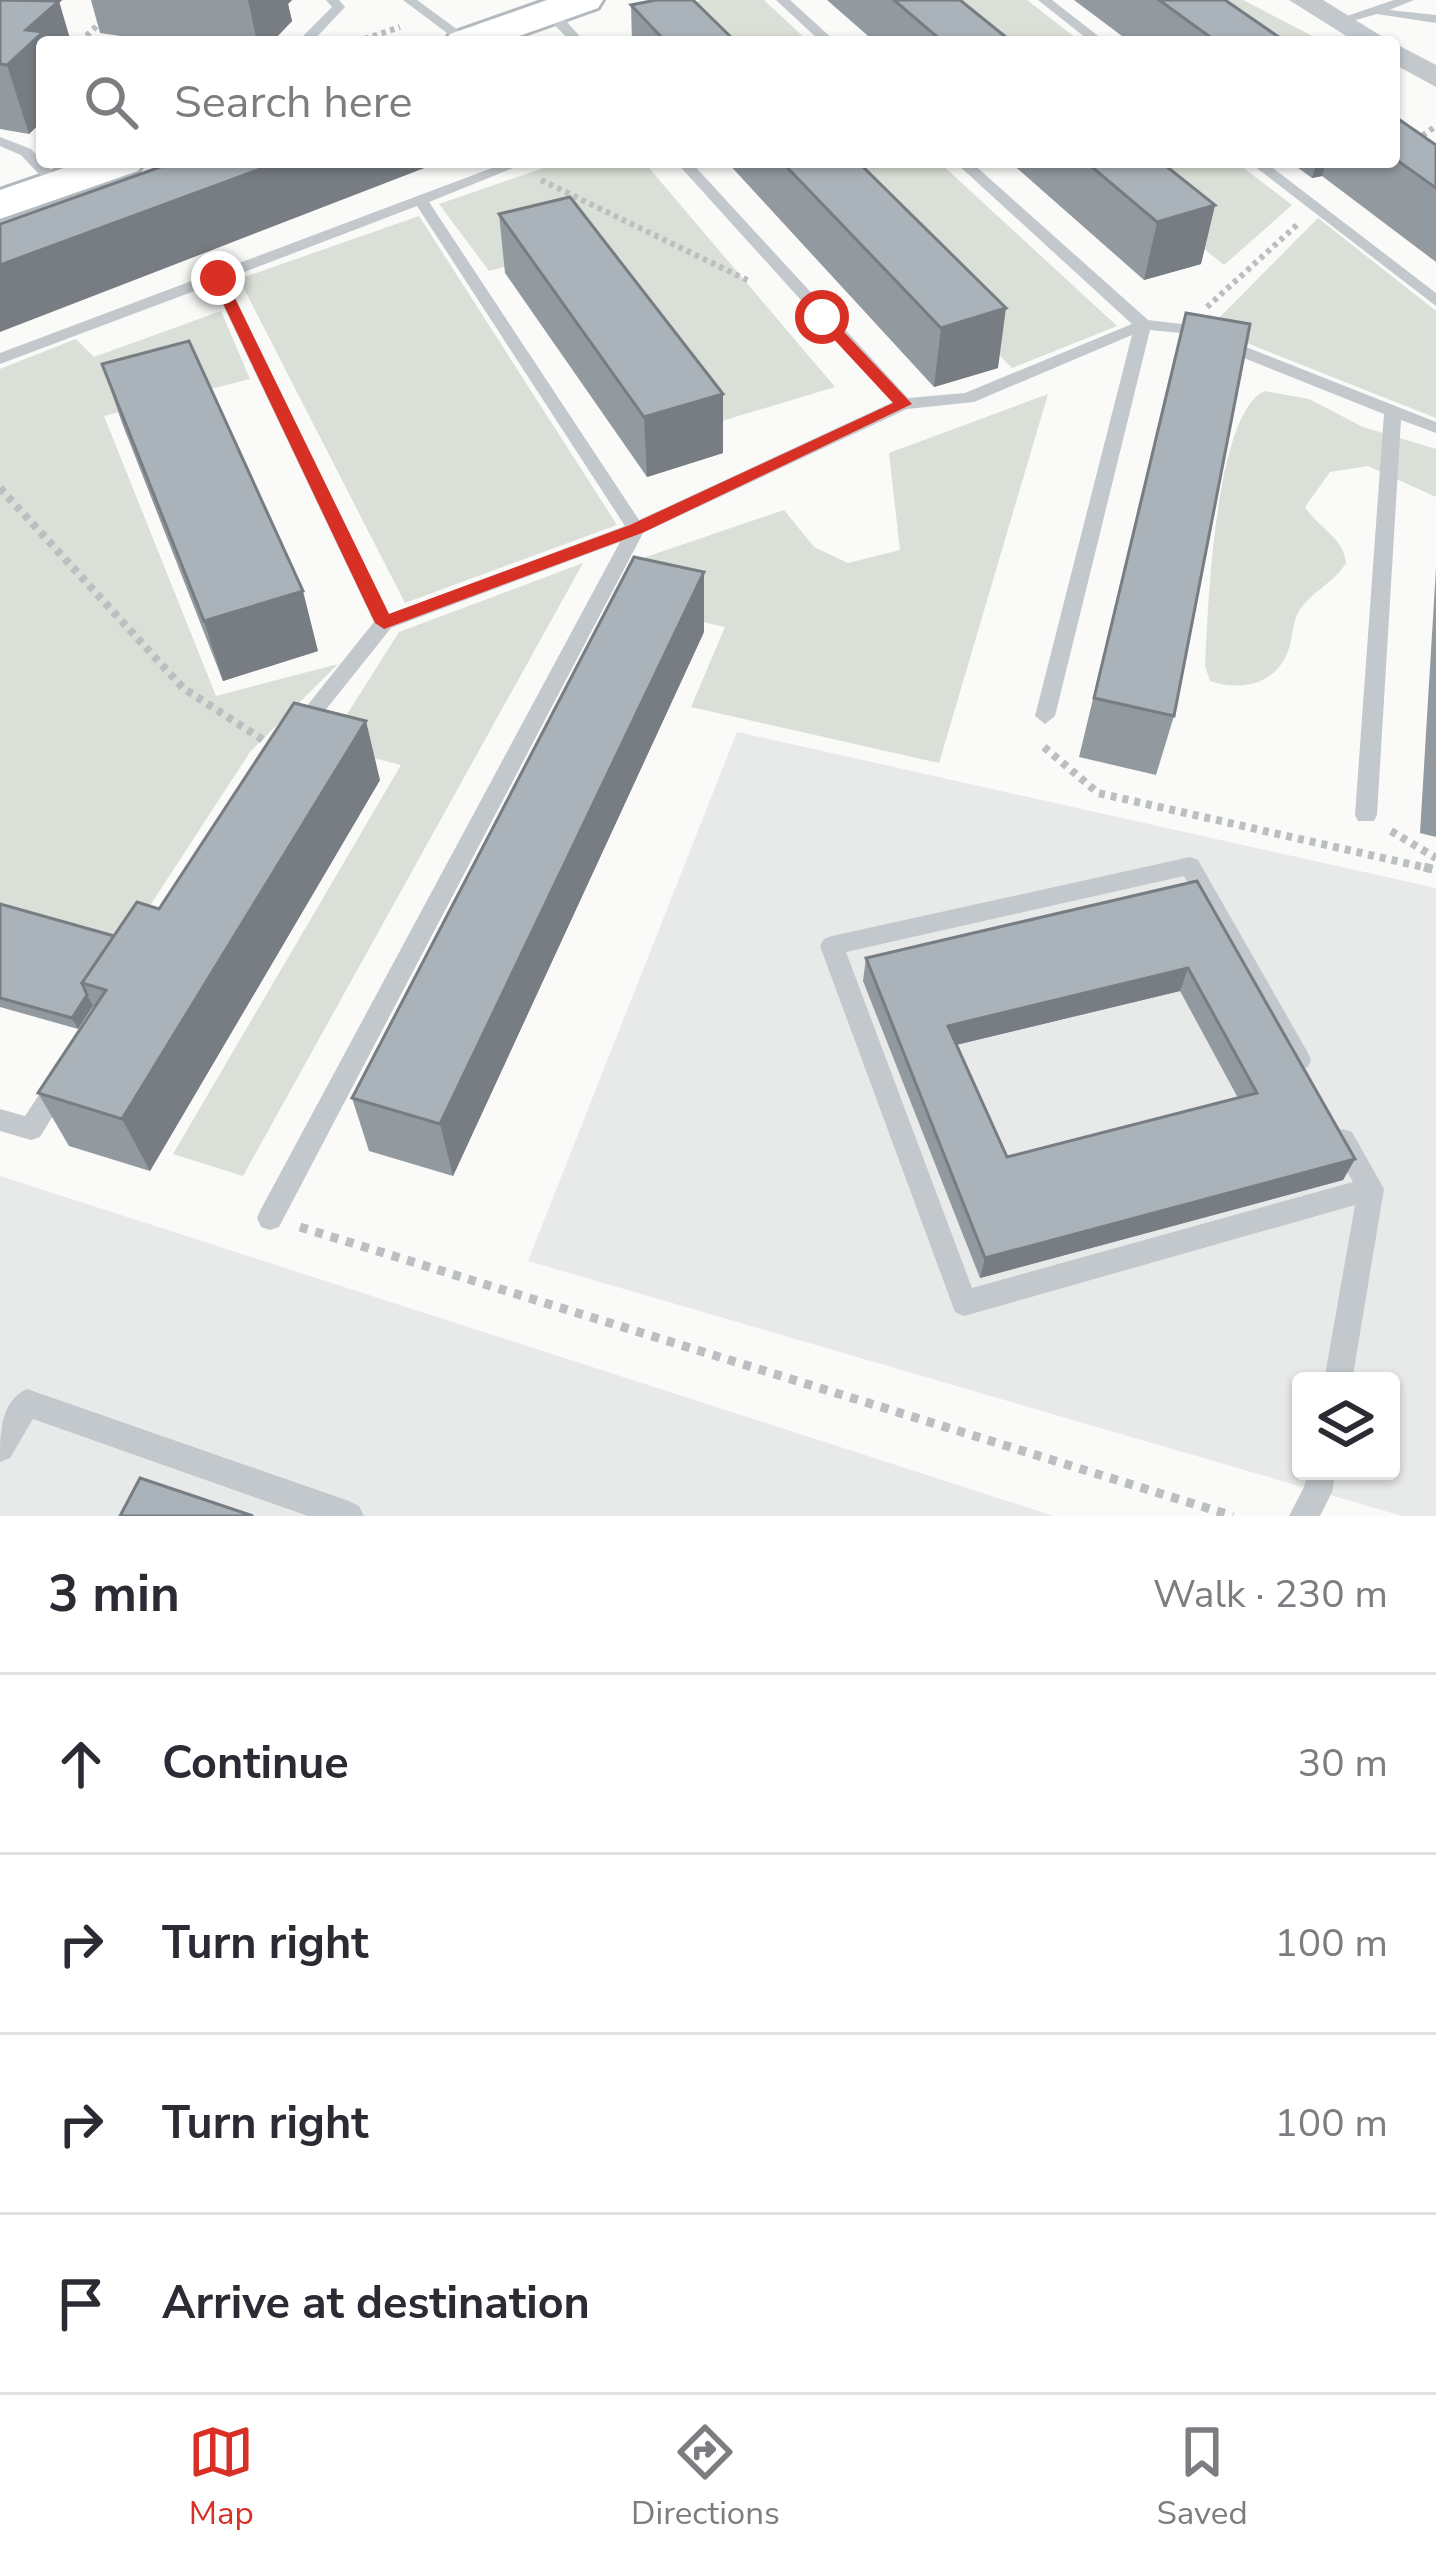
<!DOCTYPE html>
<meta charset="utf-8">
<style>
:root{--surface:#fff;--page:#f2f2f3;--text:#2b2b33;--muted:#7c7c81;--line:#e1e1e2;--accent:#d93025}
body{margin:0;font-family:"Nunito Sans",sans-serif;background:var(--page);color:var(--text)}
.controls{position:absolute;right:36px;bottom:36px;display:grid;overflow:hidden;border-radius:12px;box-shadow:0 3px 9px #0004}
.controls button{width:108px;height:108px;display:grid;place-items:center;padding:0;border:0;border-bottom:3px solid var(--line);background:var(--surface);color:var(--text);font:60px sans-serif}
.stop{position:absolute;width:36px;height:36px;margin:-27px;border:9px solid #d93025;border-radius:50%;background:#fff}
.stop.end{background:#d93025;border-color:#fff;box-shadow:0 3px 12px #0008}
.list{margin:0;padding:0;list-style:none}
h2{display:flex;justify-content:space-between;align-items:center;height:156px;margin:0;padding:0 48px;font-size:51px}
h2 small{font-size:39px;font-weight:400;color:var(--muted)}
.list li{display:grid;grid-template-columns:78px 1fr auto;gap:36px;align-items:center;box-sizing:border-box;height:180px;padding:0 48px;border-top:3px solid var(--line)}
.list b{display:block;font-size:45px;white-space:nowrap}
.list em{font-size:39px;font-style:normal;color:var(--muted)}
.icon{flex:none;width:66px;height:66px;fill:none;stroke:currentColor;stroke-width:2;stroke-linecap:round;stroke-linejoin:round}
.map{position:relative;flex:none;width:1436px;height:1516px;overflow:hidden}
.search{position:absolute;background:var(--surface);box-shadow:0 3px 9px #0004;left:36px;right:36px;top:36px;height:132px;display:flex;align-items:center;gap:30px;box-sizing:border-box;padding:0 42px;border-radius:12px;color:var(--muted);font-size:45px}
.sheet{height:876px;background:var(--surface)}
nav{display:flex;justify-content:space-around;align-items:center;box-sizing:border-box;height:168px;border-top:3px solid var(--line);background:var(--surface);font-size:33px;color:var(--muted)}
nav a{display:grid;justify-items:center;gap:6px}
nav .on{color:var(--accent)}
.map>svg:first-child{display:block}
.built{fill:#e8e9e9;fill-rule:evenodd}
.green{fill:#dadfd7}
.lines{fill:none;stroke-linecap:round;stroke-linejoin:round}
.secondary-casing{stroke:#b3babf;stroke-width:6}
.path-far2{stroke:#bbbfc2;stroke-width:6;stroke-dasharray:4.5 4.5;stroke-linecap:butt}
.path-far1{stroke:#bbbfc2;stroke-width:8;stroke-dasharray:6 6;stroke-linecap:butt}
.path{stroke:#bbbfc2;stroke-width:9;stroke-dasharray:8 8;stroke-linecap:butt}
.service{fill:#c3c8cc;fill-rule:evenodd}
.minor{fill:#c3c8cc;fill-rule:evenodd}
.secondary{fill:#fff;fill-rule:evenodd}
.wall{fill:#929a9f;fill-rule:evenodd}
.shaded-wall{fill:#777d82}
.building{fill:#aab3b9;stroke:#777d82;stroke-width:3;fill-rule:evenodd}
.route{fill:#d93025}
</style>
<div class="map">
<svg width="1436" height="1516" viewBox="0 0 1436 1516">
<rect width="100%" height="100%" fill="#fafaf8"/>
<path class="built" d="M737,732l699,156v628h-34l-874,-255zM1301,1381h90v90h-90z
M0,1176l1054,340h-1054z"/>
<path class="green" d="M701,0h63l45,42h-119l-27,-28z
M899,0h128l54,42h-130z
M1151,0h92l81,42h-84z
M561,162h83l191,225 -130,39 -128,-178 -88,23 -50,-67z
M809,162h130l178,164 -105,42z
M1098,162h138l56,43 -68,60z
M419,216l198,309 -212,78 -166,-324z
M1318,218l118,93v107l-227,-90z
M221,311l29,68 -146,37 112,280 122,-32 -88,88 -123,189 -127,-35v-537l76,-30 18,18z
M1264,391l45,8 54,28 73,22v48l-68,-31 -38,6 -25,35c13,21 38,29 41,56 -12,20 -34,28 -47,48 -7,12 -6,24 -10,37 -11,36 -47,44 -79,33l-5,-15c3,-55 9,-250 59,-275z
M1048,394l-109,369 -248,-56 34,-80 -107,-24 22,-44 144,-49 30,37 34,16 52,-13 -11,-97z
M583,563l-340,613 -70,-22 228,-389 -74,-19 72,-114z"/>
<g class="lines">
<g class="secondary-casing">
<path id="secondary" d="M547,0h56l-5,8 -96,34h-58l6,-8z
M81,162h64l-7,9 -138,48v-29z"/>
</g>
<path class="path-far2" d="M80,42l25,-24
M356,42l44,-15
M1415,141l21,-15
M541,180l208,101
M1207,307l91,-83"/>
<path class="path-far1" d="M0,488l183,200 88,57
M1044,747l54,46 338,77
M1391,831l45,27"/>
<path class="path" d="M1424,867l12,3
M300,1227l933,289"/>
<path class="service" d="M326,0h13l6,7 -33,35h-15l35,-35z
M403,0h14l56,41 -14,1z
M776,0h14l46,42h-15z
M1038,0h14l54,42h-15z
M1394,0h20l-25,10 47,5v8l-59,-9 -35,10 -7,-4z
M545,9h10l30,33h-14l-26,-27z
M0,137l31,12 31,33v6h-10l-31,-33 -21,-9z
M508,162h20l-99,40 210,318 254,-118 -217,-240h15l217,236 57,-5 167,-69 -177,-162h16l177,158 42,5 246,97v11l-35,-13 -24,395 -3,6h-16l-3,-6 29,-401 -203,-81 -31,-3 -95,386 -10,8 -10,-8 97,-381 -158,67 -67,7 -264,124 -364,694 -9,3 -9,-3 -4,-9 4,-9 359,-667 -229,86 -83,104h-14l-3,-5 3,-5 80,-100 -161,-338 -213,80v-11zM417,206l208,320 -236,88 -163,-335z
M1249,162h16l171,131v13z
M1190,857l8,3 110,193 3,7 -3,7 -9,4 -9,-4 -106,-191 -338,76 126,336 381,-106 -23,-42 4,-8 9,-3 9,3 32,57 -32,192h-28l31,-176 -391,111 -9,-4 -135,-366 4,-7 8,-3z
M59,1075l9,3 3,8 -31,51 -9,3 -31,-9v-22l25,7 25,-38z
M27,1389l322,112 10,5 5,10h-56l-275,-97 -23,39 -10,4c0,-27 0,-61 27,-73z
M1308,1471h28l-4,21 -12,24h-31l15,-29z"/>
<path class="minor" d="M1289,0h34l68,42h-35z
M1394,43l42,22v22l-42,-23z"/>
<use href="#secondary" class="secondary"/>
</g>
<path class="wall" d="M0,0l42,42v79l-13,13 -29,-5z
M91,0h201l-4,4 4,17 -20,21h-110l-62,-9z
M827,0h133l52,42h-137z
M1074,0h151l61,42h-156z
M631,5l105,37h-104z
M1394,116l42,29v117l-114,-86 -10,2 -22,-16h104z
M727,162h131l140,206 -64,19z
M1010,162h151l54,43 -14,59 -57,16z
M499,214l224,239 -76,24 -142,-204z
M1186,313l-12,403 -18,59 -77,-18z
M102,364l216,287 -95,30 -101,-258z
M1436,568v269l-16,-4z
M704,632l-251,544 -84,-25 -17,-53z
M380,780l-230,391 -81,-25 -31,-53 56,-85 -1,-2 -15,23 -78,-22v-103l114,32z
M1197,881l158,278 -12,21 -363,98 -117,-297 3,-23zM1180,991l58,107 -231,59 -51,-112z"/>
<path class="shaded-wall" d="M248,0h44l-4,4 4,17 -20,21h-15z
M59,1l12,41h-29v79l-13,13 -22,-69 19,-35z
M279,162h147l1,5 -427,165v-67z
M1317,162h9l-4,14 -10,2z
M1215,205l-14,59 -57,16 13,-58z
M1006,308l-8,60 -64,19 7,-59z
M723,394v59l-76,24 -3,-60z
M704,572v60l-251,544 -13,-52z
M303,591l15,60 -95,30 -19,-60z
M366,721l14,59 -230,391 -28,-52z
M1188,968l-8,23 -237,57 5,-22z
M87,995l6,11 -15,23 -6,-11z
M1355,1159l-12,21 -363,98 5,-20z"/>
<path class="building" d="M0,0l59,1 -33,29 17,2 -36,33 -7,-1z
M656,0h37l43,42h-70l-35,-37z
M894,0h66l52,42h-69z
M1159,0h66l61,42h-69z
M1394,116l42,29v43l-42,-30z
M174,162h105l-279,103v-41z
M782,162h76l148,146 -65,20z
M1086,162h75l54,43 -58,17z
M570,197l153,197 -79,23 -145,-203z
M1186,313l64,11 -76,392 -80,-18z
M189,341l114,250 -99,30 -102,-257z
M634,557l70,15 -264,552 -88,-26z
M294,703l72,18 -244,398 -84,-26 68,-103 -24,-7 55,-81 22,7z
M1197,881l158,278 -370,99 -119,-300zM1188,968l69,125 -250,64 -59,-131z
M0,904l114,32 -32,47 5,12 -15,23 -72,-20z
M140,1478l113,38h-133z"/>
<path class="route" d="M218,274l7,4 164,336 241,-89 263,-122 -77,-83v-6h11l85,90 -270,129 -258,96 -9,-6 -164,-345z"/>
</svg>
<div class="controls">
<button><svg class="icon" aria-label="layers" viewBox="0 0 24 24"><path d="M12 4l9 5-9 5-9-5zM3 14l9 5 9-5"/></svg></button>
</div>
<div class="stop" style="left:822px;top:317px"></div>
<div class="stop end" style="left:218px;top:278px"></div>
<div class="search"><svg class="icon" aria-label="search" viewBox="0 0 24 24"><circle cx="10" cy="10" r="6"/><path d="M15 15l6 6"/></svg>Search here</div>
</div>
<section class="sheet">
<h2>3 min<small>Walk · 230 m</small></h2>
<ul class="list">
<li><svg class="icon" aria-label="ahead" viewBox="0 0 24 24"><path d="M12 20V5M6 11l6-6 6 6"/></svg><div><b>Continue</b></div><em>30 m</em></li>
<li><svg class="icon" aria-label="right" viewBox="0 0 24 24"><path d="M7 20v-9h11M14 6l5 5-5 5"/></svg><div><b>Turn right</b></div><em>100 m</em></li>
<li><svg class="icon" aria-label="right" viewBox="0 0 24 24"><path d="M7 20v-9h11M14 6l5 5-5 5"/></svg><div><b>Turn right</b></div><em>100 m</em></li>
<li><svg class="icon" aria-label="arrive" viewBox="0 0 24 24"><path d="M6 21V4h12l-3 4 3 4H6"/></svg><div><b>Arrive at destination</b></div></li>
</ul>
</section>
<nav>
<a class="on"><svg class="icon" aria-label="map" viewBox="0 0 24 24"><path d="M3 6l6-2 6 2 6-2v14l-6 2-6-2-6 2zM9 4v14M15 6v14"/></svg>Map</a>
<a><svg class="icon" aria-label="directions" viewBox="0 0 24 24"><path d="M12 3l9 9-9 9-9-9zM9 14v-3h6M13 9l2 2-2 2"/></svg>Directions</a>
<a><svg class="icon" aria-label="saved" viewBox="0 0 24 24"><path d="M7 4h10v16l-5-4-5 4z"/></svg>Saved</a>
</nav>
